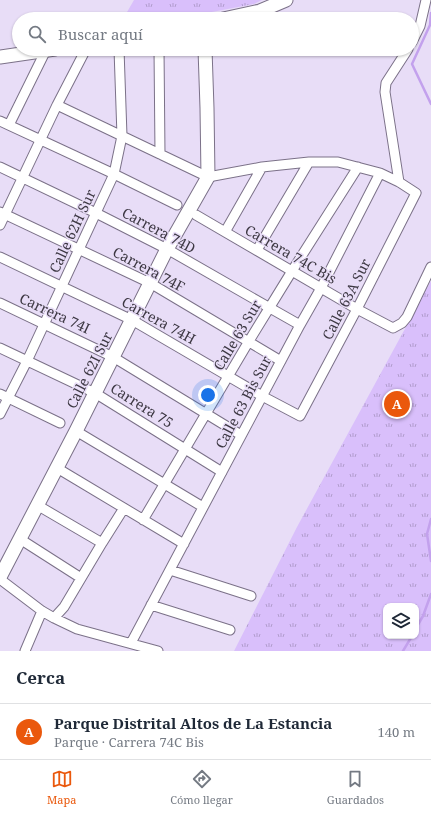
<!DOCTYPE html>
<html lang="es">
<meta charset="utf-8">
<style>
:root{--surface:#fff;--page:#f2f2f3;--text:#1f2937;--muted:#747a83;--line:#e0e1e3;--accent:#ea580c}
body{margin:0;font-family:"Noto Serif",serif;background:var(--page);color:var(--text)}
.controls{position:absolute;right:12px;bottom:12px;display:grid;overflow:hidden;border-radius:8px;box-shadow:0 1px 3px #0004}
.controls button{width:36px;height:36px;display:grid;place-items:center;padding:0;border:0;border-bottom:1px solid var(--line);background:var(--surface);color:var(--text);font:20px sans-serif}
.you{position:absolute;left:208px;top:395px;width:14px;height:14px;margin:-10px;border:3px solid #fff;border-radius:50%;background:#1a73e8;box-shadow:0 0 0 6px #1a73e833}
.badge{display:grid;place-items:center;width:26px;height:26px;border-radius:50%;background:var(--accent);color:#fff;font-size:13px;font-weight:700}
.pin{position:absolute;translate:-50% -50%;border:2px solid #fff;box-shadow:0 1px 4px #0006}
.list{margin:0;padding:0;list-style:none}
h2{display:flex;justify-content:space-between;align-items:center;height:52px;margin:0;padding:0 16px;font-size:17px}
h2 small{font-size:13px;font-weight:400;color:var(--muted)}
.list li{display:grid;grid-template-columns:26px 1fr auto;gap:12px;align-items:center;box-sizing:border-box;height:56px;padding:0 16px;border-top:1px solid var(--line)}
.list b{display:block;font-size:15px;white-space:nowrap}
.list p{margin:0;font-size:13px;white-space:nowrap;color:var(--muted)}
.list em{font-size:13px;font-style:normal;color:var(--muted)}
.icon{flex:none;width:22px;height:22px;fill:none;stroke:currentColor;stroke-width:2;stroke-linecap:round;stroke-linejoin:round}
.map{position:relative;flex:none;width:431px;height:651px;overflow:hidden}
.search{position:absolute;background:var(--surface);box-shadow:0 1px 3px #0004;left:12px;right:12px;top:12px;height:44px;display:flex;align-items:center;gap:10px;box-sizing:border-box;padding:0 14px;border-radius:22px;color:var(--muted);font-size:15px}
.sheet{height:108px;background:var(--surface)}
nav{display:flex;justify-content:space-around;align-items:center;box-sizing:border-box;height:56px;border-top:1px solid var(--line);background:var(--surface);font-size:11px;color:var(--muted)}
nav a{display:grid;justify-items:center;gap:2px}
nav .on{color:var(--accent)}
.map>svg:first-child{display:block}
.park{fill:url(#park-tufts);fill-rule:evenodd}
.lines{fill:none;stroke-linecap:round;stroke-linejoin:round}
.stream{stroke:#c3a1ed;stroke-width:2.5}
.street-casing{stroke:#7b7188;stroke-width:11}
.secondary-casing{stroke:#7b7188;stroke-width:15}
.street{stroke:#fff;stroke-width:9}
.secondary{stroke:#fff;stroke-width:13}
.labels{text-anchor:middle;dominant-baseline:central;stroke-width:3;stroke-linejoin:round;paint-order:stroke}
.street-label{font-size:14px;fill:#3d3843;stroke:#e8ddf7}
</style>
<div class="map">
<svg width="431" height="651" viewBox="0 0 431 651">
<defs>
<pattern id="park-tufts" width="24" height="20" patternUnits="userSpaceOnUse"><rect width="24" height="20" fill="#d9bffb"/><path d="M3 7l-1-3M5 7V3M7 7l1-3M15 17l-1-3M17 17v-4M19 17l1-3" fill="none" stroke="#b19ccd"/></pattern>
</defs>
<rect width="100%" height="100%" fill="#e8ddf7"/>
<path class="park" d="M134,0h128l-8,4 -79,15h-52z
M431,281v370h-197l63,-124zM386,606h30v30h-30z"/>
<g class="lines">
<path class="stream" d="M431,13l-1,12 -18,39 19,40
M431,519l-4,15 4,27
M416,628l7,-12 8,-22
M403,651l9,-15"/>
<g class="street-casing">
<path id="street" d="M412,42l8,-16 6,-26
M159,49l1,105
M0,121l114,53 63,31
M9,125l37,-75
M0,167l96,46 71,36 103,59 30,17
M399,182l-14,-90 1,-9 22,-34
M0,212l150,71 131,78
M196,215l161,94 36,19 9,-5 5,-6 24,-50
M0,225l57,-120 29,-56
M225,232l37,-65
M257,250l52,-88
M0,257l132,63 130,76 38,20 57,-107 59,-116 -17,-11 -19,-9 -42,-11h-29l-47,5 -54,10 -151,-72
M0,303l113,54 128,78
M0,348l95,45 127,79
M0,394l60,29
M0,414l27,-53 87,-187 8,-38 -3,-87
M76,431l127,76
M57,468l127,76
M37,505l65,38
M143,520l106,-179 43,-70 66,-104
M20,539l61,39
M170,570l81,26
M0,579l42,32 12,7 23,11 81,22
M151,605l79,25
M54,618l10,-11 38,-64 22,-35
M131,643l169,-318 21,-37 59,-115
M25,651l17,-40"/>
</g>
<g class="secondary-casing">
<path id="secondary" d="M223,19l37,-8 26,-11
M0,57l55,-8
M0,577l76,-146 91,-182 41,-72 -1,-69 -2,-59"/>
</g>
<use href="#street" class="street"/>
<use href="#secondary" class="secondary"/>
</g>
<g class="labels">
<g class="street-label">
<text transform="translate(159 230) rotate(28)">Carrera 74D</text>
<text transform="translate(72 231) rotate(-65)">Calle 62H Sur</text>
<text transform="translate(291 254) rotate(30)">Carrera 74C Bis</text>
<text transform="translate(149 269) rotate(28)">Carrera 74F</text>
<text transform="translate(346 299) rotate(-63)">Calle 63A Sur</text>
<text transform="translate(55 313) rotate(25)">Carrera 74I</text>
<text transform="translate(159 320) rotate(29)">Carrera 74H</text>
<text transform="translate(237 335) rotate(-59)">Calle 63 Sur</text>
<text transform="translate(89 370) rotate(-63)">Calle 62I Sur</text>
<text transform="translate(243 402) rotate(-62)">Calle 63 Bis Sur</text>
<text transform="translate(142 405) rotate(32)">Carrera 75</text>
</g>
</g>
</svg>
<div class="controls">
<button><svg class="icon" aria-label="layers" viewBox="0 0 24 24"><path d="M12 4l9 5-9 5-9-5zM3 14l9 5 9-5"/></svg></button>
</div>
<div class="you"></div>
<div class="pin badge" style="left:397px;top:404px">A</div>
<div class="search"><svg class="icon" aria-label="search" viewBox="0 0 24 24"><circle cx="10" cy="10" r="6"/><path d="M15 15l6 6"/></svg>Buscar aquí</div>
</div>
<section class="sheet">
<h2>Cerca<small></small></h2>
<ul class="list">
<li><span class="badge">A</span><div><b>Parque Distrital Altos de La Estancia</b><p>Parque · Carrera 74C Bis</p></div><em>140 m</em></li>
</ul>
</section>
<nav>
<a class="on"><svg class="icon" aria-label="map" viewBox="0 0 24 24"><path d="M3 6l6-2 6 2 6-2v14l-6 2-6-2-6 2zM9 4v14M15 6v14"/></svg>Mapa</a>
<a><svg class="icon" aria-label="directions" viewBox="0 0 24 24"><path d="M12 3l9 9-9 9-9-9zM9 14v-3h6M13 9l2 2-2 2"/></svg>Cómo llegar</a>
<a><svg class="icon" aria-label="saved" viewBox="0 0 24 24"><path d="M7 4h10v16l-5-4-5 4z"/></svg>Guardados</a>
</nav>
